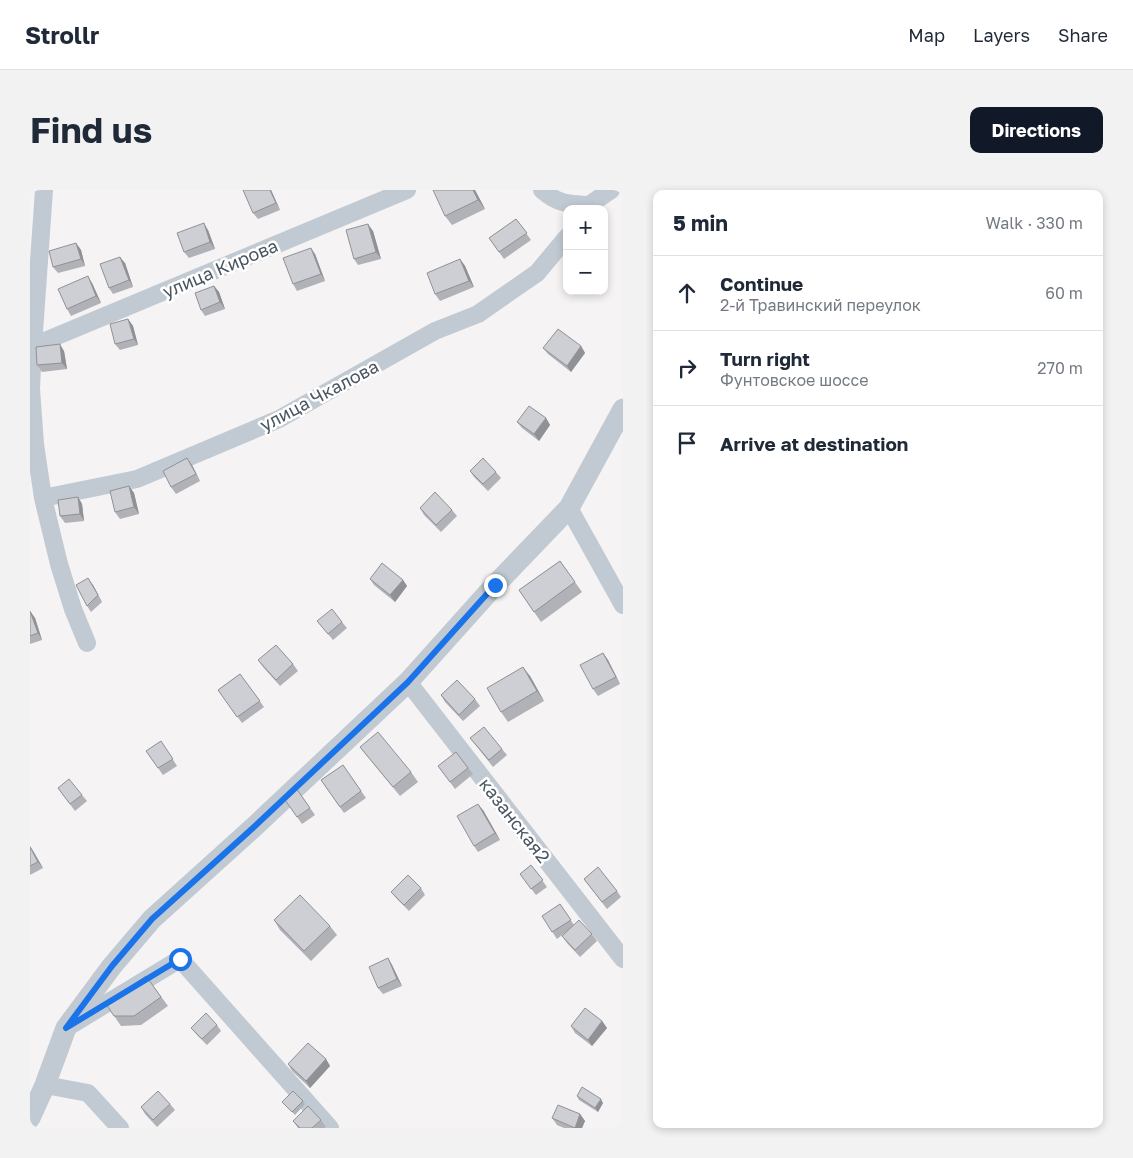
<!DOCTYPE html>
<meta charset="utf-8">
<style>
:root{--surface:#fff;--page:#f2f2f3;--text:#1f2937;--muted:#747a83;--line:#e0e1e3;--accent:#111827}
body{margin:0;font-family:"Golos Text",sans-serif;background:var(--page);color:var(--text)}
.controls{position:absolute;right:15px;top:15px;display:grid;overflow:hidden;border-radius:10px;box-shadow:0 2px 8px #0003}
.controls button{width:45px;height:45px;display:grid;place-items:center;padding:0;border:0;border-bottom:1px solid var(--line);background:var(--surface);color:var(--text);font:25px sans-serif}
.stop{position:absolute;width:15px;height:15px;margin:-11px;border:4px solid #1a73e8;border-radius:50%;background:#fff}
.stop.end{background:#1a73e8;border-color:#fff;box-shadow:0 1px 5px #0008}
.list{margin:0;padding:0;list-style:none}
h2{display:flex;justify-content:space-between;align-items:center;height:65px;margin:0;padding:0 20px;font-size:21px}
h2 small{font-size:16px;font-weight:400;color:var(--muted)}
.list li{display:grid;grid-template-columns:32px 1fr auto;gap:15px;align-items:center;box-sizing:border-box;height:75px;padding:0 20px;border-top:1px solid var(--line)}
.list b{display:block;font-size:19px;white-space:nowrap}
.list p{margin:0;font-size:16px;white-space:nowrap;color:var(--muted)}
.list em{font-size:16px;font-style:normal;color:var(--muted)}
.icon{flex:none;width:28px;height:28px;fill:none;stroke:currentColor;stroke-width:2;stroke-linecap:round;stroke-linejoin:round}
.map{position:relative;flex:none;width:593px;height:938px;overflow:hidden;border-radius:10px}
header{display:flex;align-items:center;gap:30px;box-sizing:border-box;height:70px;padding:0 25px;background:var(--surface);border-bottom:1px solid var(--line)}
header strong{font-size:24px}
nav{display:flex;gap:28px;margin-inline-start:auto;font-size:18px}
.intro{display:flex;align-items:center;justify-content:space-between;box-sizing:border-box;height:120px;padding:0 30px}
h1{margin:0;font-size:35px}
.button{padding:12px 22px;border-radius:10px;background:var(--accent);color:#fff;font-size:18px;font-weight:700}
main{display:flex;gap:30px;padding:0 30px}
aside{flex:1;background:var(--surface);border-radius:10px;box-shadow:0 2px 8px #0003}
.map>svg:first-child{display:block}
.lines{fill:none;stroke-linecap:round;stroke-linejoin:round}
.minor{stroke:#c1cad2;stroke-width:18}
.tertiary{stroke:#c1cad2;stroke-width:21}
.wall{fill:#b0b2b7}
.shaded-wall{fill:#909195}
.building{fill:#cdcfd5;stroke:#909195}
.route{stroke:#1a73e8;stroke-width:6}
.labels{text-anchor:middle;dominant-baseline:central;stroke-width:5;stroke-linejoin:round;paint-order:stroke}
.street-label{font-size:18px;fill:#4a5661;stroke:#fff}
</style>
<header>
<strong>Strollr</strong>
<nav><a>Map</a><a>Layers</a><a>Share</a></nav>
</header>
<div class="intro"><h1>Find us</h1><a class="button">Directions</a></div>
<main>
<div class="map">
<svg width="593" height="938" viewBox="0 0 593 938">
<rect width="100%" height="100%" fill="#f5f3f3"/>
<g class="lines">
<path class="minor" d="M512,0c16,14 26,14 47,15
M556,19l3,-4 22,-15
M3,156l374,-156
M13,308l-8,-54 -4,-55 2,-43 11,-156
M539,318l54,97
M57,453l-14,-34 -14,-45 -16,-66 94,-19 142,-60 156,-88 43,-17 59,-41 30,-36
M378,492l215,277
M41,835l109,-66 150,169
M15,895l43,8 32,35"/>
<path class="tertiary" d="M0,928l15,-33 21,-57 46,-62 40,-47 103,-93 153,-144 87,-97 74,-77 54,-99"/>
</g>
<path class="wall" d="M241,0l9,20 -22,9 -5,-6z
M445,0l10,19 -33,16 -7,-9z
M486,29l15,21 -27,19 -15,-21z
M178,40l7,19 -26,9 -5,-6z
M343,41l8,28 -23,6 -4,-6z
M46,53l5,7 4,16 -27,7 -5,-6z
M285,64l10,27 -28,10 -4,-7z
M430,69l5,7 9,21 -34,14 -5,-7z
M95,73l8,24 -20,7 -4,-6z
M62,93l9,20 -30,13 -4,-7z
M184,96l5,6 6,17 -20,7 -4,-6z
M98,129l5,7 5,19 -18,5 -5,-6z
M551,156l4,7 -14,19 -23,-18 -5,-6z
M34,161l3,18 -25,3 -5,-7z
M516,228l4,7 -11,16 -17,-13 -5,-6z
M162,275l8,16 -24,13 -5,-7z
M440,281l26,1 5,6 -13,13 -14,-14z
M99,296l5,7 5,21 -19,5 -5,-7z
M48,307l4,7 2,17 -19,2 -5,-7z
M390,318l32,2 5,6 -16,16 -17,-17z
M530,371l22,31 -41,30 -22,-32z
M340,389l33,1 4,6 -12,16 -21,-17z
M63,395l9,17 -11,10 -4,-6z
M0,421l5,7 7,22 -12,4z
M287,431l25,1 5,6 -14,12z
M573,463l5,7 12,24 -22,12 -5,-7z
M228,470l35,4 5,7 -18,15 -17,-19z
M210,484l24,33 -22,16 -24,-33z
M500,486l14,25 -36,21 -7,-10z
M411,505l34,4 5,7 -17,15 -18,-19z
M440,548l32,11 5,6 -14,12z
M131,551l16,25 -14,9 -17,-24z
M330,557l51,25 7,10 -18,14 -33,-40z
M426,562l17,22 -18,15 -17,-23z
M313,575l23,33 -22,15 -23,-33z
M28,598l24,7 5,6 -12,10z
M266,598l19,27 -13,9 -19,-27z
M453,620l17,30 -22,12 -4,-6z
M0,656l13,22 -13,7z
M501,675l16,22 -11,8 -16,-21z
M554,689l33,12 4,6 -14,12z
M391,698l4,7 -16,16 -13,-13 -5,-6z
M530,714l14,21 18,9 5,7 -17,16 -13,-14 -5,-7 4,-4 -9,7 -15,-23z
M244,730l56,6 7,9 -26,26 -31,-31z
M358,768l4,7 10,21 -19,8 -5,-6z
M116,786l22,30 -27,19 -20,1 -15,-22z
M572,831l5,7 -15,18 -17,-13 -4,-7z
M187,835l4,6 -14,14 -11,-11 -5,-6z
M296,869l4,7 -20,22 -18,-17 -4,-7z
M547,906l26,7 -5,9 -19,-12z
M273,911l2,3 -10,11 -13,-13z
M140,914l5,6 -18,17 -12,-13 -4,-7z
M550,924l5,7 -3,7h-18l-7,-3 -5,-7z
M291,930l5,7 -2,1h-26l-5,-7z"/>
<path class="shaded-wall" d="M240,0h1l9,20 -4,-7z
M443,0h2l10,19 -7,-9z
M174,33l4,7 7,19 -5,-7z
M338,34l5,7 8,28 -5,-7z
M46,53l5,7 4,16 -4,-7z
M281,58l4,6 10,27 -4,-7z
M90,67l5,6 8,24 -4,-7z
M430,69l5,7 9,21 -5,-6z
M58,86l4,7 9,20 -5,-7z
M184,96l5,6 6,17 -5,-7z
M98,129l5,7 5,19 -4,-6z
M30,154l4,7 3,18 -5,-6z
M551,156l4,7 -14,19 -4,-6z
M516,228l4,7 -11,16 -5,-7z
M157,268l5,7 8,16 -4,-7z
M99,296l5,7 5,21 -5,-7z
M48,307l4,7 2,17 -4,-7z
M58,388l5,7 9,17 -4,-7z
M373,390l4,6 -12,16 -5,-7z
M0,421l5,7 7,22 -4,-7z
M573,463l5,7 12,24 -4,-7z
M493,477l7,9 14,25 -7,-10z
M448,614l5,6 17,30 -5,-7z
M0,656l2,3 11,19 -5,-6z
M358,768l4,7 10,21 -5,-7z
M572,831l5,7 -15,18 -4,-6z
M296,869l4,7 -20,22 -4,-7z
M571,909l2,4 -5,9 -3,-4z
M550,924l5,7 -3,7h-7z"/>
<path class="building" d="M213,0h27l6,13 -23,10z
M403,0h40l5,10 -33,16z
M486,29l11,14 -28,19 -10,-14z
M174,33l6,19 -26,10 -7,-19z
M338,34l8,28 -22,7 -8,-29z
M46,53l5,16 -28,8 -4,-16z
M281,58l10,26 -28,10 -10,-26z
M90,67l9,23 -20,8 -9,-24z
M430,69l9,22 -34,13 -8,-21z
M58,86l8,20 -29,13 -9,-20z
M184,96l6,16 -19,8 -6,-17z
M98,129l6,20 -19,5 -5,-20z
M528,139l23,17 -14,20 -24,-18z
M30,154l2,19 -25,2 -1,-18z
M499,216l17,12 -12,16 -17,-12z
M157,268l9,16 -25,13 -8,-16z
M453,268l13,14 -13,12 -13,-13z
M99,296l5,21 -19,5 -5,-21z
M405,302l17,18 -16,15 -16,-17z
M48,307l2,17 -20,2 -2,-16z
M530,371l15,21 -41,30 -15,-22z
M352,373l21,17 -13,15 -20,-16z
M58,388l10,17 -11,11 -11,-21z
M302,419l10,13 -14,12 -11,-13z
M0,421l8,22 -8,3z
M246,455l17,19 -17,16 -18,-20z
M573,463l13,24 -23,12 -13,-24z
M493,477l14,24 -36,21 -14,-24z
M210,484l20,27 -23,16 -19,-27z
M427,490l18,19 -16,16 -18,-20z
M454,537l18,22 -13,11 -19,-22z
M348,542l33,40 -18,15 -33,-40z
M131,551l12,18 -15,9 -12,-17z
M426,562l12,16 -18,14 -12,-16z
M313,575l18,26 -21,16 -19,-27z
M39,589l13,16 -12,9 -12,-16z
M266,598l14,20 -13,9 -14,-20z
M448,614l17,29 -21,13 -17,-30z
M0,657l8,15 -8,4z
M501,675l12,15 -12,9 -11,-15z
M568,677l19,24 -15,11 -18,-23z
M378,685l13,13 -17,17 -13,-13z
M270,705l30,31 -26,25 -30,-31z
M530,714l11,16 -19,12 -10,-16z
M549,730l13,14 -17,16 -13,-14z
M358,768l9,21 -19,9 -9,-21z
M116,786l15,21 -27,19h-20l-8,-12z
M555,818l17,13 -14,19 -17,-14z
M176,823l11,12 -15,14 -11,-11z
M278,853l18,16 -20,22 -18,-17z
M552,897l19,12 -6,9 -18,-12z
M128,901l12,13 -17,16 -12,-13z
M263,901l10,10 -11,11 -10,-10z
M528,915l22,9 -5,14 -23,-10z
M278,916l13,14 -9,8h-12l-7,-7z"/>
<g class="lines">
<path class="route" d="M150,769l-114,69 46,-62 40,-47 103,-93 153,-144 87,-97"/>
</g>
<g class="labels">
<g class="street-label">
<text transform="translate(190 78) rotate(-23)">улица Кирова</text>
<text transform="translate(289 205) rotate(-28)">улица Чкалова</text>
<text transform="translate(485 630) rotate(52)">казанская2</text>
</g>
</g>
</svg>
<div class="controls">
<button>+</button>
<button>−</button>
</div>
<div class="stop" style="left:150px;top:769px"></div>
<div class="stop end" style="left:465px;top:395px"></div>
</div>
<aside>
<h2>5 min<small>Walk · 330 m</small></h2>
<ul class="list">
<li><svg class="icon" aria-label="ahead" viewBox="0 0 24 24"><path d="M12 20V5M6 11l6-6 6 6"/></svg><div><b>Continue</b><p>2-й Травинский переулок</p></div><em>60 m</em></li>
<li><svg class="icon" aria-label="right" viewBox="0 0 24 24"><path d="M7 20v-9h11M14 6l5 5-5 5"/></svg><div><b>Turn right</b><p>Фунтовское шоссе</p></div><em>270 m</em></li>
<li><svg class="icon" aria-label="arrive" viewBox="0 0 24 24"><path d="M6 21V4h12l-3 4 3 4H6"/></svg><div><b>Arrive at destination</b></div></li>
</ul>
</aside>
</main>
